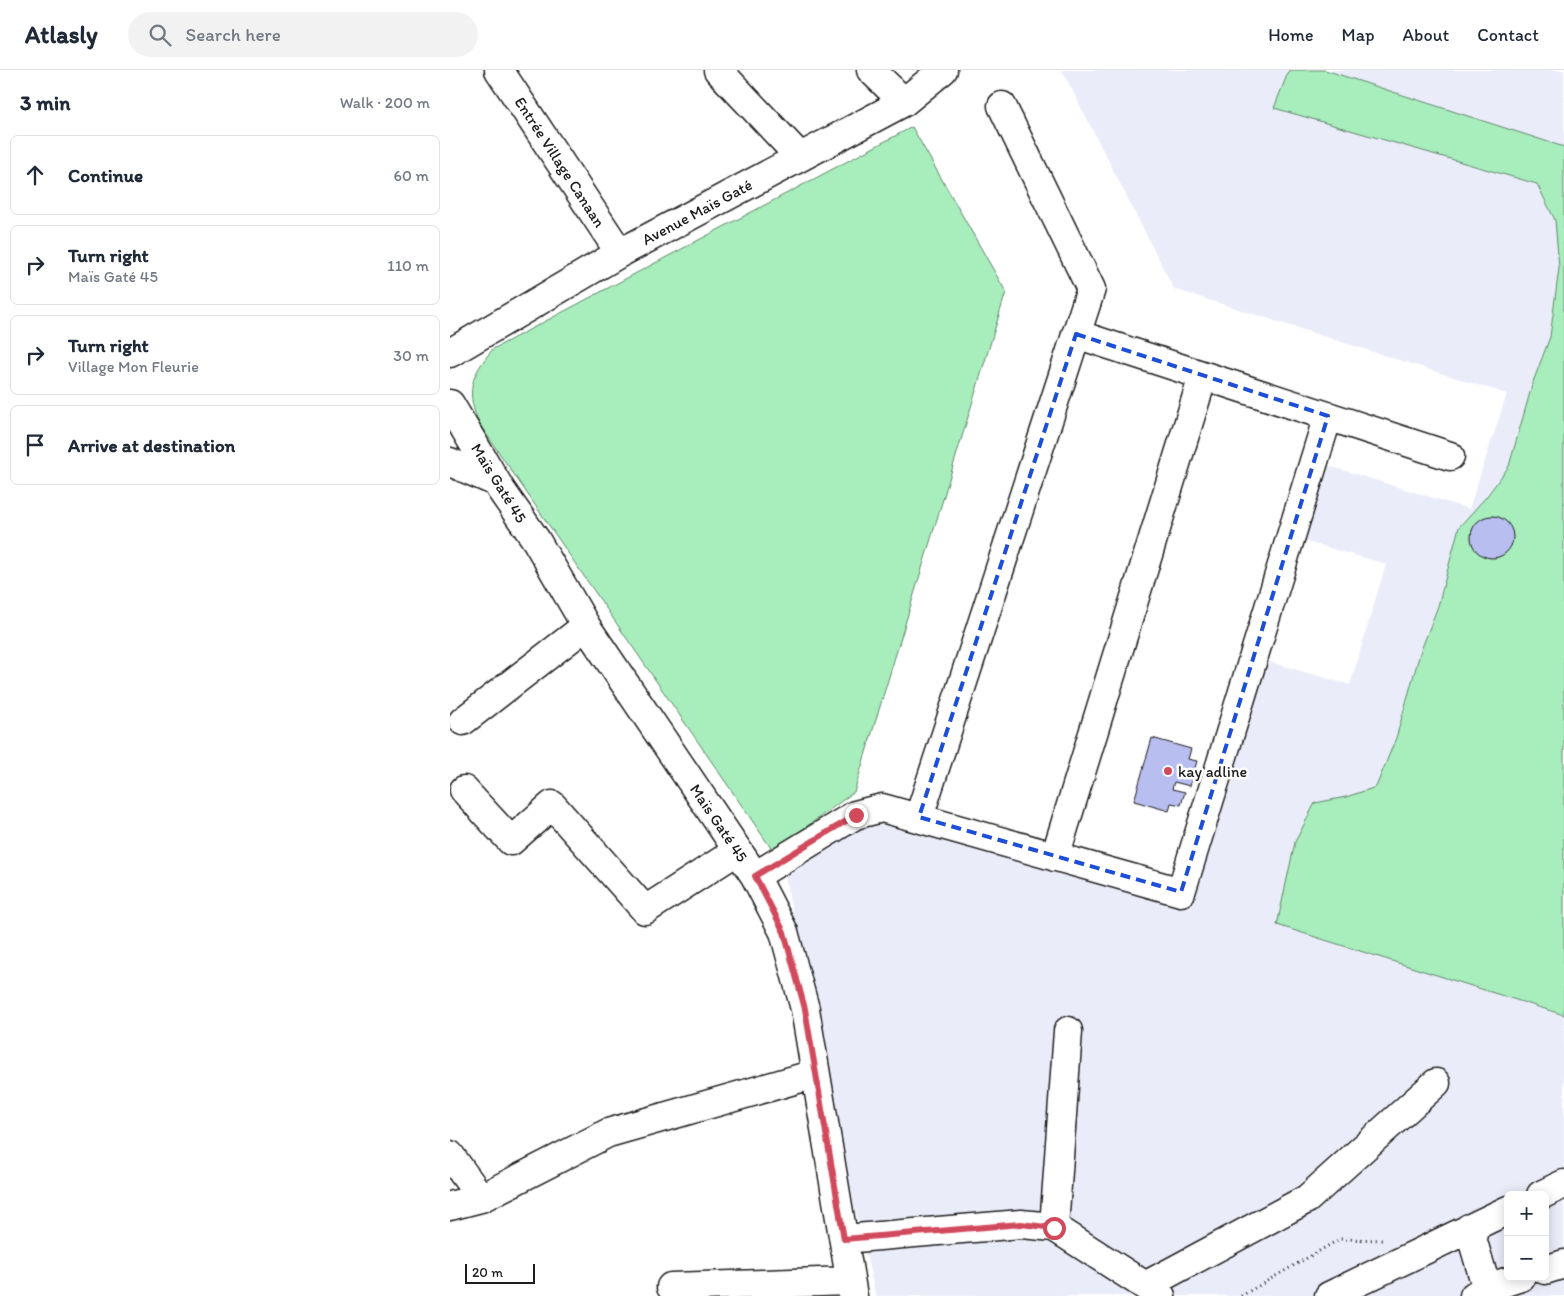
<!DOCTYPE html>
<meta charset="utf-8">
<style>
:root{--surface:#fff;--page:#f2f2f3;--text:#1f2937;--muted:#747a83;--line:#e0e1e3}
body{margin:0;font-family:Itim,sans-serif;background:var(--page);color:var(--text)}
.controls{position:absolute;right:15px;bottom:15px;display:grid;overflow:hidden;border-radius:8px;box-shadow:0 2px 12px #0003}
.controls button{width:45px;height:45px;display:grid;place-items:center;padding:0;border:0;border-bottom:1px solid var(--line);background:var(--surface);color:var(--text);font:25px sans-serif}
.scale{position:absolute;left:15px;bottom:12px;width:70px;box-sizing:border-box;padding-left:5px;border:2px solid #1c1c1c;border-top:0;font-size:14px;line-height:18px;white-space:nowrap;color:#1c1c1c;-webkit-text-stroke:4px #fff;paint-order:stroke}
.stop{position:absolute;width:15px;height:15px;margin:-11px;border:4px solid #d1495b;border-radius:50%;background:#fff}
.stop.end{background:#d1495b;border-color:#fff;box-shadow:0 1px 5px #0008}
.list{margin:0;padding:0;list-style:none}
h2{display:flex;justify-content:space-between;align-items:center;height:65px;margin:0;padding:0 20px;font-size:21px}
h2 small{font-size:16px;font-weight:400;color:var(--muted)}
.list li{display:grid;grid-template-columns:32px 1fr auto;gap:15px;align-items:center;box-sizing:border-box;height:80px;margin:0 10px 10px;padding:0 10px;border:1px solid var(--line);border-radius:8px}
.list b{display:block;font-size:19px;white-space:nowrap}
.list p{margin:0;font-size:16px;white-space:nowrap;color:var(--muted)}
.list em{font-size:16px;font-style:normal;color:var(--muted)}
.icon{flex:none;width:28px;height:28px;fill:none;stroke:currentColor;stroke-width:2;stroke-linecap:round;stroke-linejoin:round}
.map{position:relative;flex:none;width:1114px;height:1226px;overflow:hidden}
header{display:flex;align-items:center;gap:30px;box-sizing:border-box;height:70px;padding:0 25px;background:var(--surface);border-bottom:1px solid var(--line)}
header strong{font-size:24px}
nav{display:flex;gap:28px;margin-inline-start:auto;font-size:18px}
.search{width:350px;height:45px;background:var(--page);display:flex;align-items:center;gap:12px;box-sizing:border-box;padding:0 18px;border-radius:28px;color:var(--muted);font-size:19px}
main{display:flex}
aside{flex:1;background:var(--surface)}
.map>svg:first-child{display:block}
.built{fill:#eaecfa;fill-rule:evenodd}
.green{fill:#a7eebc;stroke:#62856c}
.building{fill:#b8beef;stroke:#1c1c1c}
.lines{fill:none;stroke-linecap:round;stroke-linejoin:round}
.minor-casing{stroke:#1c1c1c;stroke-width:31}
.path{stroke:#1c1c1c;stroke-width:3;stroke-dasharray:1 4;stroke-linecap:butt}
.minor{stroke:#fff;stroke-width:28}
.route{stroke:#d1495b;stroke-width:6}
.marked{fill:none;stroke:#1d4ed8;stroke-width:4;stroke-dasharray:10 6;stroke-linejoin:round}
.poi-dot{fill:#d1495b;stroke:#fff;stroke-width:2}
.labels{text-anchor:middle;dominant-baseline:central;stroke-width:5;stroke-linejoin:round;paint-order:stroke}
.street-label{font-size:16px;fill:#1c1c1c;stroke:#fff}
.poi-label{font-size:16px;fill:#1c1c1c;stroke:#fff;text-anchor:start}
</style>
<header>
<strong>Atlasly</strong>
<div class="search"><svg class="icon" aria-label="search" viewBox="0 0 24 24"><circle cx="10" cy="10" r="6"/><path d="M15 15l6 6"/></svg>Search here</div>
<nav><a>Home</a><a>Map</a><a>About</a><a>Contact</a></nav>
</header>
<main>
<aside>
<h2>3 min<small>Walk · 200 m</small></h2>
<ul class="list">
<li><svg class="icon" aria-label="ahead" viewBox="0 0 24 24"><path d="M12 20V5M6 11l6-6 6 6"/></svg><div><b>Continue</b></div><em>60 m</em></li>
<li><svg class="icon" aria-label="right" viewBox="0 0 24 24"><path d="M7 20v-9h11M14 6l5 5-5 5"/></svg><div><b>Turn right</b><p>Maïs Gaté 45</p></div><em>110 m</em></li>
<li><svg class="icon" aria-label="right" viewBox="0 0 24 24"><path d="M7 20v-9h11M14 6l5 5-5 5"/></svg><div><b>Turn right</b><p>Village Mon Fleurie</p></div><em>30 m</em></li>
<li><svg class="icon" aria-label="arrive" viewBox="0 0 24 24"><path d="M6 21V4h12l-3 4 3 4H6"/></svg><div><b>Arrive at destination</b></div></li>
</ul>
</aside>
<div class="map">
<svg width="1114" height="1226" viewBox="0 0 1114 1226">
<rect width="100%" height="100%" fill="#fff"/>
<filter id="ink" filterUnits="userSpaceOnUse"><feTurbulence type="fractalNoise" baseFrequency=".02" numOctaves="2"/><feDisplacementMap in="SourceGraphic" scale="10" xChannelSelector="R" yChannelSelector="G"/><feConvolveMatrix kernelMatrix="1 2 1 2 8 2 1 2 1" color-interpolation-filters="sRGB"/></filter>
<g filter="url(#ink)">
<path class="built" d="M612,0h227l-15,38 263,76 18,36 4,49 -9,68 -17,45 -24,84 -22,30 -49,110 -18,47 -24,85 -20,49 -30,10 -31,6 -37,122 286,90v281h-688l-23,-95 -69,-329 84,-56 324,90 74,-245 84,24 36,-121 -82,-23 22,-76 143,44 38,-115 -333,-105zM1058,1125h37v82h-37z
M875,0h239v77z"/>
<path class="green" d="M839,0h36l239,77v868l-287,-90 18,-83 20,-39 31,-6 30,-10 20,-49 24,-85 18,-47 21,-79 28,-31 22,-30 24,-84 17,-45 9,-69 -4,-48 -18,-36 -263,-76z
M462,57l94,165 -152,500 -81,59 -293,-426c-15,-32 -10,-49 13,-76z"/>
<path class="building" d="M1021 467a21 21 0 1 1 42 0a21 21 0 1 1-42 0Z
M702,668l39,11 -3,10 9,2 -7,25 -16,-4 -2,7 13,3 -4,13 -10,-2 -2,8 -35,-10z"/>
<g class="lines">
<g class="minor-casing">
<path id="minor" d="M49,0l121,183
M268,0l82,87
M421,0l33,32
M626,264l374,122
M0,283l170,-100 284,-151 39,-32
M0,334l51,86 35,50 50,86 169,250 29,56 21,77 48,287
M0,392l46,20
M13,651l123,-95
M14,720l47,51 41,-36 93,105 92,-59
M469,747l172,-528 -89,-183
M605,787l148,-481
M305,806l100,-61 27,-7 299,84 147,-476
M0,1085l31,43
M1091,1125l23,-11
M0,1136l31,-8 127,-65 207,-59
M604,1157l14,-196
M1019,1158l20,68
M394,1169l177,-15 33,3 107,69
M1095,1200l19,-6
M695,1216l162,-87 129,-116
M221,1217l178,-6
M879,1226l179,-86
M1024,1226l13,-8 34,-11"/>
</g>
<path class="path" d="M791,1226l99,-57 43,1"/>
<use href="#minor" class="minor"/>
</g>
</g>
<g class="lines" filter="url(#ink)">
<path class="route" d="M406,745l-101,61 29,56 21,77 39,230 177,-15 33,4"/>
</g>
<path class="marked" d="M626,264l252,82 -147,476 -262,-75z"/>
<circle class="poi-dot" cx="718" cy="701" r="5"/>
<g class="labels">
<g class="street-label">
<text transform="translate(110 92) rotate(57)">Entrée Village Canaan</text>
<text transform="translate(247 142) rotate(-28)">Avenue Maïs Gaté</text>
<text transform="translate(49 413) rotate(58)">Maïs Gaté 45</text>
<text transform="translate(269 753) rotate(56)">Maïs Gaté 45</text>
</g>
<g class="poi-label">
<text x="728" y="701">kay adline</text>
</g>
</g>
</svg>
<div class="controls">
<button>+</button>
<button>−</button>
</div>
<div class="scale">20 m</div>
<div class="stop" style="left:604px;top:1158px"></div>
<div class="stop end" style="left:406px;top:745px"></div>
</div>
</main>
